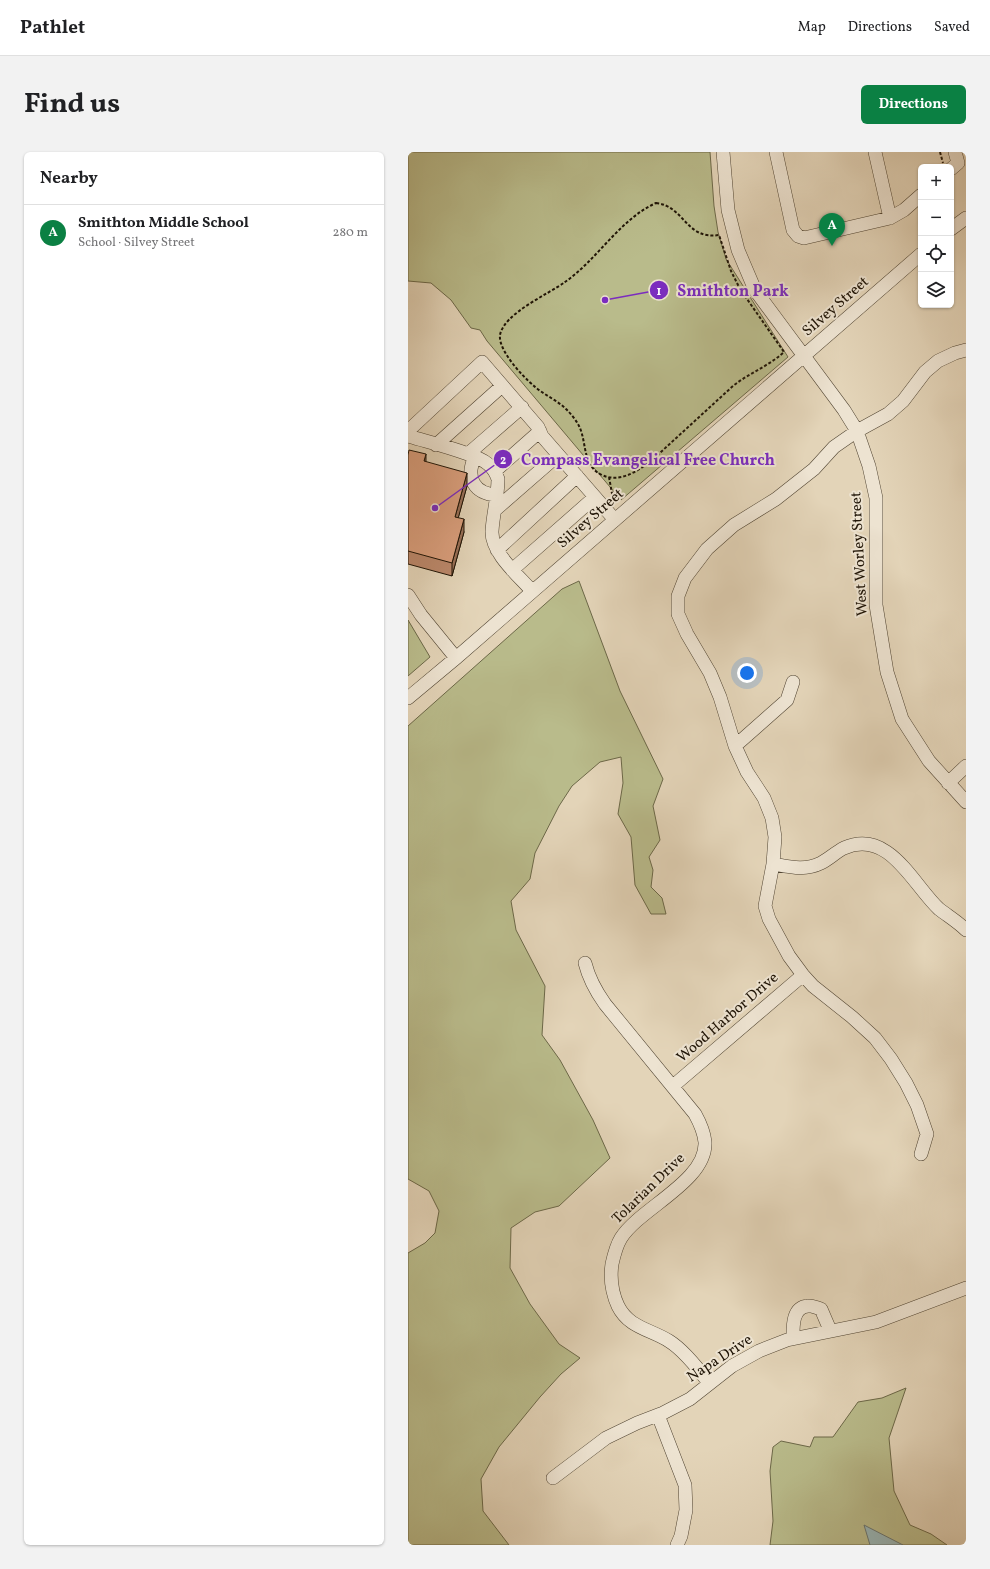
<!DOCTYPE html>
<meta charset="utf-8">
<style>
:root{--surface:#fff;--page:#f2f2f2;--text:#202124;--muted:#757577;--line:#e0e0e0;--accent:#0b8043}
body{margin:0;font-family:Vollkorn,serif;background:var(--page);color:var(--text)}
.controls{position:absolute;right:12px;top:12px;display:grid;overflow:hidden;border-radius:6px;box-shadow:0 1px 3px #0004}
.controls button{width:36px;height:36px;display:grid;place-items:center;padding:0;border:0;border-bottom:1px solid var(--line);background:var(--surface);color:var(--text);font:20px sans-serif}
.you{position:absolute;left:339px;top:521px;width:14px;height:14px;margin:-10px;border:3px solid #fff;border-radius:50%;background:#1a73e8;box-shadow:0 0 0 6px #1a73e833}
.badge{display:grid;place-items:center;width:26px;height:26px;border-radius:50%;background:var(--accent);color:#fff;font-size:13px;font-weight:700}
.pin{position:absolute;translate:-50% -33px;filter:drop-shadow(0 1px 2px #0008)}
.pin::after{content:'';position:absolute;top:21px;width:14px;height:12px;background:inherit;clip-path:polygon(0 0,100% 0,50% 100%)}
.list{margin:0;padding:0;list-style:none}
h2{display:flex;justify-content:space-between;align-items:center;height:52px;margin:0;padding:0 16px;font-size:17px}
h2 small{font-size:13px;font-weight:400;color:var(--muted)}
.list li{display:grid;grid-template-columns:26px 1fr auto;gap:12px;align-items:center;box-sizing:border-box;height:56px;padding:0 16px;border-top:1px solid var(--line)}
.list b{display:block;font-size:15px;white-space:nowrap}
.list p{margin:0;font-size:13px;white-space:nowrap;color:var(--muted)}
.list em{font-size:13px;font-style:normal;color:var(--muted)}
.icon{flex:none;width:22px;height:22px;fill:none;stroke:currentColor;stroke-width:2;stroke-linecap:round;stroke-linejoin:round}
.map{position:relative;flex:none;width:558px;height:1393px;overflow:hidden;border-radius:6px}
header{display:flex;align-items:center;gap:24px;box-sizing:border-box;height:56px;padding:0 20px;background:var(--surface);border-bottom:1px solid var(--line)}
header strong{font-size:19px}
nav{display:flex;gap:22px;margin-inline-start:auto;font-size:14px}
.intro{display:flex;align-items:center;justify-content:space-between;box-sizing:border-box;height:96px;padding:0 24px}
h1{margin:0;font-size:28px}
.button{padding:10px 18px;border-radius:6px;background:var(--accent);color:#fff;font-size:14px;font-weight:700}
main{display:flex;gap:24px;padding:0 24px}
aside{flex:1;background:var(--surface);border-radius:6px;box-shadow:0 1px 3px #0004}
.map>svg:first-child{display:block}
.green{fill:#b9bb8b;stroke:#6c6848}
.water{fill:#98b6b8;stroke:#687571}
.lines{fill:none;stroke-linecap:round;stroke-linejoin:round}
.minor-casing{stroke:#504432;stroke-width:14}
.path{stroke:#1f1406;stroke-width:2;stroke-dasharray:3 2;stroke-linecap:butt}
.minor{stroke:#ede3d1;stroke-width:13}
.wall{fill:#bb886b;stroke:#1f1406}
.shaded-wall{fill:#986f57;stroke:#1f1406}
.building{fill:#d99e7c;stroke:#1f1406}
.labels{text-anchor:middle;dominant-baseline:central;stroke-width:4;stroke-linejoin:round;paint-order:stroke}
.street-label{font-size:15px;fill:#1f1406;stroke:#ede3d1}
.leader{fill:none;stroke:#7b2cbf;stroke-width:1.5}
.callout-dot{fill:#7b2cbf;stroke:#ede3d1;stroke-width:1.5}
.mark-label{font-size:12px;text-anchor:middle;font-weight:bold;fill:#fff}
.callout-label{font-size:16px;text-anchor:middle;font-weight:bold;fill:#7b2cbf;stroke:#ede3d1;stroke-width:4;stroke-linejoin:round;paint-order:stroke}
</style>
<header>
<strong>Pathlet</strong>
<nav><a>Map</a><a>Directions</a><a>Saved</a></nav>
</header>
<div class="intro"><h1>Find us</h1><a class="button">Directions</a></div>
<main>
<aside>
<h2>Nearby<small></small></h2>
<ul class="list">
<li><span class="badge">A</span><div><b>Smithton Middle School</b><p>School · Silvey Street</p></div><em>280 m</em></li>
</ul>
</aside>
<div class="map">
<svg width="558" height="1393" viewBox="0 0 558 1393">
<rect width="100%" height="100%" fill="#e3d4b8"/>
<filter id="stains"><feTurbulence type="fractalNoise" baseFrequency=".005" numOctaves="4"/><feColorMatrix values="0 0 0 0 .2 0 0 0 0 .09 0 0 0 0 .02 0 0 0 .5 -.17"/></filter>
<radialGradient id="worn" r=".72"><stop offset=".6" stop-color="#630" stop-opacity="0"/><stop offset="1" stop-color="#630" stop-opacity=".3"/></radialGradient>
<path class="green" d="M0,0h302l4,54 4,26 8,27 62,98 -167,143 -134,-159 -7,-11 -9,-2 -20,-28 -20,-17 -23,-2z
M171,429l41,110 43,88 -10,27 7,34 -11,17 4,13 -2,17 11,11 4,16h-15l-16,-29 -4,-48 -13,-23 5,-31 -2,-26 -21,5 -28,24 -13,20 -24,47 -5,26 -19,22 5,29 29,56 -3,49 18,25 33,60 17,38 -51,48 -24,6 -24,16 -1,40 20,36 29,40 21,14 -19,16 -21,23 -41,50 -18,32 2,32 26,34h-101v-292l17,-10 10,-10 4,-22 -10,-20 -21,-12v-453l154,-137z
M0,468l22,37 -22,19z
M498,1236l-17,50 5,53 16,34 21,9 16,11h-177l3,-24 -3,-50 3,-24 8,-6 29,6 4,-10h19l25,-35 24,-4z"/>
<path class="water" d="M456,1373l39,20h-33z"/>
<g class="lines">
<g class="minor-casing">
<path id="minor" d="M315,0l5,58 10,40 17,40 89,120 13,21 12,35 7,32v107l11,67 15,47 27,42 37,41
M368,0l17,78 5,6 6,2 86,-20 -15,-66
M543,17l7,-6 -3,-11
M482,66l14,-8 17,-15
M543,77l15,-11
M0,279l74,-69 56,65 4,9 73,84
M0,284c19,6 67,17 80,28 5,4 8,9 10,15 0,18 -5,35 -6,52 -1,22 27,45 40,60
M28,293l66,-59
M60,302l54,-47
M67,305c-10,20 -1,37 22,38
M87,319l45,-40
M87,358l63,-55
M89,398l80,-74
M104,418l83,-73
M0,443l13,20 35,43
M0,546l48,-40 465,-404
M327,594l52,-46 6,-18
M540,631l18,-17
M365,712c17,3 32,7 48,-1 8,-4 15,-11 23,-15 45,-20 69,37 95,61 9,7 19,13 27,21
M177,811c4,16 10,27 20,41l90,110c5,9 9,18 10,28 2,39 -65,66 -84,96 -5,8 -7,17 -9,26 -2,14 0,29 6,42 11,22 32,23 51,35 13,8 31,30 40,42
M265,934l130,-111
M513,1002l6,-20 -10,-29 -11,-22 -15,-24 -16,-21 -23,-21 -39,-31 -10,-11 -14,-19 -20,-37 -4,-13 8,-42 2,-27 -3,-19 -8,-20 -17,-26 -12,-26 -15,-49 -10,-24 -23,-39 -9,-20v-18l7,-18 22,-29 27,-24 42,-26 38,-30 20,-22 23,-16 31,-17 15,-13 22,-29 13,-11 17,-8 11,-3
M385,1186c0,-11 -1,-31 15,-32 3,-1 9,2 13,3l9,21
M250,1263l27,70 1,25 -5,26 -4,9
M145,1326l53,-40 31,-15 26,-10 27,-14 42,-33 27,-15 28,-11 89,-18 90,-34"/>
</g>
<path class="path" d="M532,0l3,11
M248,51c29,3 29,37 63,32l12,36 9,18 44,63c-15,14 -35,21 -51,34l-83,76c-14,10 -32,22 -50,12 -18,-10 -13,-32 -21,-48 -3,-6 -8,-12 -13,-17 -9,-9 -22,-14 -32,-23 -12,-10 -36,-36 -34,-51 4,-22 49,-41 65,-53 32,-22 55,-63 91,-79z
M201,325l4,22"/>
<use href="#minor" class="minor"/>
</g>
<path class="wall" d="M0,303l18,7 41,24 -9,32 6,14 -12,44 -44,-12z"/>
<path class="shaded-wall" d="M18,302v13l-2,-6z
M59,321v13l-12,44v-13z
M56,367v13l-12,44v-13z"/>
<path class="building" d="M1,298l17,4 -2,7 43,12 -12,44 9,2 -12,44 -44,-12v-96z"/>
<g class="labels">
<g class="street-label">
<text transform="translate(428 155) rotate(-41)">Silvey Street</text>
<text transform="translate(183 367) rotate(-41)">Silvey Street</text>
<text transform="translate(452 402) rotate(-93)">West Worley Street</text>
<text transform="translate(320 866) rotate(-41)">Wood Harbor Drive</text>
<text transform="translate(241 1037) rotate(-44)">Tolarian Drive</text>
<text transform="translate(312 1207) rotate(-33)">Napa Drive</text>
</g>
</g>
<path class="leader" d="M197 148L251 138M27 356L95 307"/>
<g class="callout-dot">
<circle cx="197" cy="148" r="4"/>
<circle cx="27" cy="356" r="4"/>
<circle cx="251" cy="138" r="10"/>
<circle cx="95" cy="307" r="10"/>
</g>
<g class="mark-label">
<text x="251" y="143">1</text>
<text x="95" y="312">2</text>
</g>
<g class="callout-label">
<text x="325" y="144">Smithton Park</text>
<text x="240" y="313">Compass Evangelical Free Church</text>
</g>
<rect width="100%" height="100%" filter="url(#stains)"/>
<rect width="100%" height="100%" fill="url(#worn)"/>
</svg>
<div class="controls">
<button>+</button>
<button>−</button>
<button><svg class="icon" aria-label="locate" viewBox="0 0 24 24"><circle cx="12" cy="12" r="6"/><path d="M12 2v4M12 18v4M2 12h4M18 12h4"/></svg></button>
<button><svg class="icon" aria-label="layers" viewBox="0 0 24 24"><path d="M12 4l9 5-9 5-9-5zM3 14l9 5 9-5"/></svg></button>
</div>
<div class="you"></div>
<div class="pin badge" style="left:424px;top:94px">A</div>
</div>
</main>
